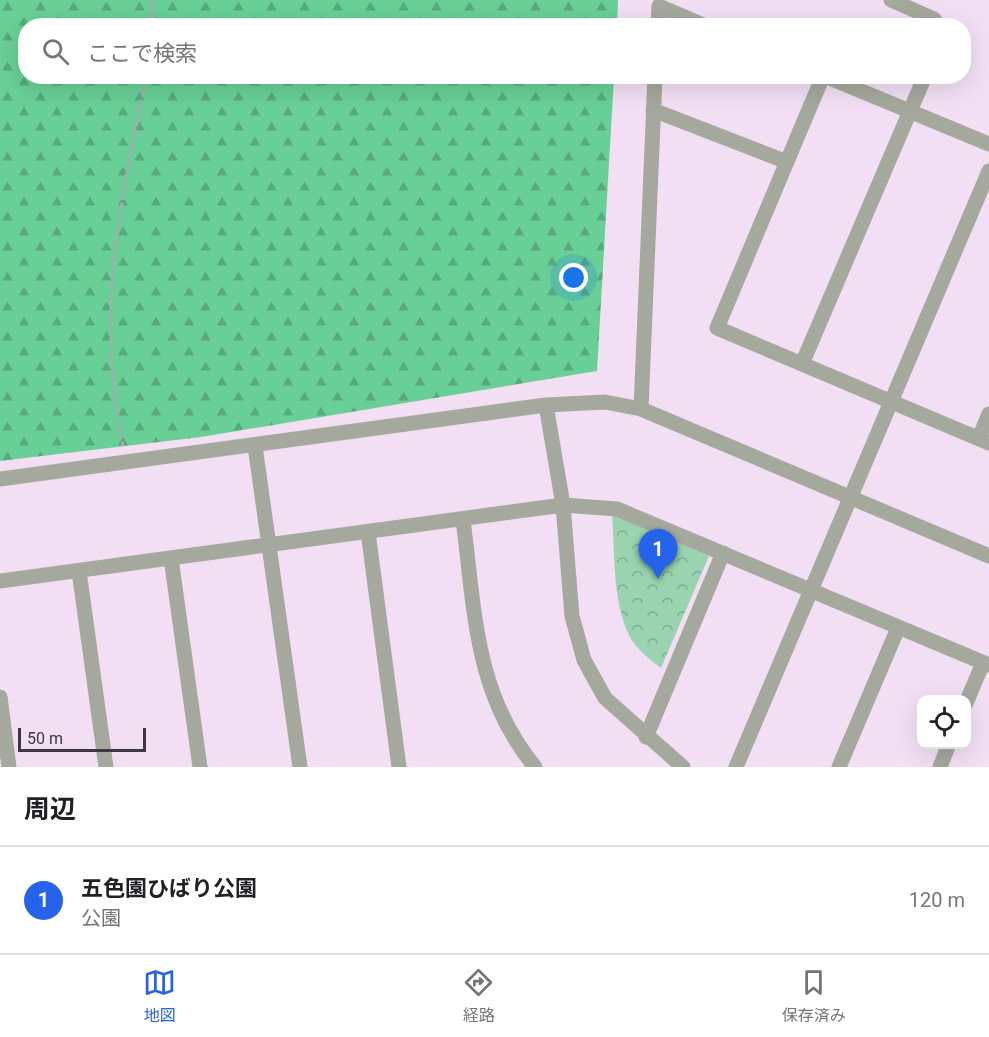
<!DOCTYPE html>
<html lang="ja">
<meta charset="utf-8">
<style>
:root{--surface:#fff;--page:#f2f2f2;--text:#202124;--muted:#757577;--line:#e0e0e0;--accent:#2563eb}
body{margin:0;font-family:Roboto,"Noto Sans JP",sans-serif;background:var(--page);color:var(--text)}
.controls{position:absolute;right:18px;bottom:18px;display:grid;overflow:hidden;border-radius:12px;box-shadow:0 6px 24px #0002}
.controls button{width:54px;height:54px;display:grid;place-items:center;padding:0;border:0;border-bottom:2px solid var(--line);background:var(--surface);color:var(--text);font:30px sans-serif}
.scale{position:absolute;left:18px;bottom:15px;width:128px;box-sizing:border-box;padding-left:6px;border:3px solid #3e373f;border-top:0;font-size:16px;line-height:21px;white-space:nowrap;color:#3e373f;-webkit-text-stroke:4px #f2dff4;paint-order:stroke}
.you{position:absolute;left:574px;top:278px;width:21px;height:21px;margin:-15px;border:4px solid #fff;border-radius:50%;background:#1a73e8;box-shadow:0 0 0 9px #1a73e833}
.badge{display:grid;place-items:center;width:39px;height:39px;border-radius:50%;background:var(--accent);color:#fff;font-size:20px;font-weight:700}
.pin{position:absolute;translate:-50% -50px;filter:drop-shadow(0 2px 3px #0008)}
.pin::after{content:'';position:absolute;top:32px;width:21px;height:18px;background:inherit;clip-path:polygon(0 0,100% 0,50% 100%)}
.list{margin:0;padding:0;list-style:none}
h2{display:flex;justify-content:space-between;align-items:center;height:78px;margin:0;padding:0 24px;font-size:26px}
h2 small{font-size:20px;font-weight:400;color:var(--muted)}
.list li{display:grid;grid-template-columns:39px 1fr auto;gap:18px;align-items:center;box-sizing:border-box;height:108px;padding:0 24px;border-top:2px solid var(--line)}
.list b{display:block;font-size:22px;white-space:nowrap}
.list p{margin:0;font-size:20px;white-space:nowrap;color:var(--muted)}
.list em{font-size:20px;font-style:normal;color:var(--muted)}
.icon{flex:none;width:33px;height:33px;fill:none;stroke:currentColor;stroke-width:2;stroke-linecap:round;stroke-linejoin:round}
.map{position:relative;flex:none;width:989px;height:767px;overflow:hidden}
.search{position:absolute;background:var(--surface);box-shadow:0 6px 24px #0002;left:18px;right:18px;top:18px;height:66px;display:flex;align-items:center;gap:15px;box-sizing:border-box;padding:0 21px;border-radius:24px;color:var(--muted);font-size:22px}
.sheet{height:186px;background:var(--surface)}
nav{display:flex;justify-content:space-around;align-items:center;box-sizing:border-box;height:84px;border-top:2px solid var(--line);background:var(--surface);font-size:16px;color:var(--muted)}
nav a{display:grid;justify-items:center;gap:3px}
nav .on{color:var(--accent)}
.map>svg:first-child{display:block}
.forest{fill:url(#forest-firs)}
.park{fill:url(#park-crowns)}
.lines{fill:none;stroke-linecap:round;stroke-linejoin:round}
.path{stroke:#b3a4b5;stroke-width:3;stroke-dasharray:4.5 3;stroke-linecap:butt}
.minor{stroke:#a5a89d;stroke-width:15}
.tertiary{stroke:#a5a89d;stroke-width:15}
</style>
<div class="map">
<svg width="989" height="767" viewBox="0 0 989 767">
<defs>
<pattern id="forest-firs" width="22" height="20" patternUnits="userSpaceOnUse" patternTransform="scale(1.5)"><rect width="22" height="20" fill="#68d096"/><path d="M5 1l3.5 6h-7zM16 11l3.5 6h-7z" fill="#57aa7c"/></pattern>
<pattern id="park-crowns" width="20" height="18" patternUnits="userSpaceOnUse" patternTransform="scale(1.5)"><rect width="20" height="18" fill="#99d3b0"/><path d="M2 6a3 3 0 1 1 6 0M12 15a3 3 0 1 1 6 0" fill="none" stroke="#7eac91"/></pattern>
</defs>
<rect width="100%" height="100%" fill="#f2dff4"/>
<path class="forest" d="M0,0h618l-1,26h-591v50l588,1 -17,294 -396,66 -201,24z"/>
<path class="park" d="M612,513l97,43 -48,112c-11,-8 -26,-20 -32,-33 -17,-36 -14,-83 -17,-122z"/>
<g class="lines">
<path class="path" d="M150,26l2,-26
M123,446c-9,-47 -14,-96 -12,-145 3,-75 21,-150 35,-225"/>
<path class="minor" d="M891,0l43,19 4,7
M823,76l-106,252 272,115
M653,110l134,52
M802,364l123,-288
M979,438l10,-24
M463,520c12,90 11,173 72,247
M368,532l31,235
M171,558l29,209
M79,571l27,196
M0,581l563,-76 54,4 372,156
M0,697l9,70
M966,703l17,-40
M646,737l77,-184
M736,767l253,-596
M839,767l59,-139
M940,767l9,-23"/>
<path class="tertiary" d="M658,26l1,-20 46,20
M825,76l164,68
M546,405l17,100 9,111 12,44 21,38 78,69
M641,409l14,-333
M255,446l45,321
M0,479l546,-74 59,-3 36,7 348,147"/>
</g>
</svg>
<div class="controls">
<button><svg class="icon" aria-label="locate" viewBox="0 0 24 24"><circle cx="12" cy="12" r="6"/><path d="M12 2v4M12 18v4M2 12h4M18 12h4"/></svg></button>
</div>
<div class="scale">50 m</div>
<div class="you"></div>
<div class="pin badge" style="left:658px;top:579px">1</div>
<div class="search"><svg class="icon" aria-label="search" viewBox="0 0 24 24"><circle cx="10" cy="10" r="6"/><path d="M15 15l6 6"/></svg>ここで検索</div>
</div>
<section class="sheet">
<h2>周辺<small></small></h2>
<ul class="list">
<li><span class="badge">1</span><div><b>五色園ひばり公園</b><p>公園</p></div><em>120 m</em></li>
</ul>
</section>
<nav>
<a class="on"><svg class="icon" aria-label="map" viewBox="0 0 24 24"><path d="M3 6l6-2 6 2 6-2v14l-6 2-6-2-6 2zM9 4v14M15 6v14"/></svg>地図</a>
<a><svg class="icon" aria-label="directions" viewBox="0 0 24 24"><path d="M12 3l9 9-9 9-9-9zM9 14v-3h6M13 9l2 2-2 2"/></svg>経路</a>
<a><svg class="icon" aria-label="saved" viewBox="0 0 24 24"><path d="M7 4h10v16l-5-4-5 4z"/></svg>保存済み</a>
</nav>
